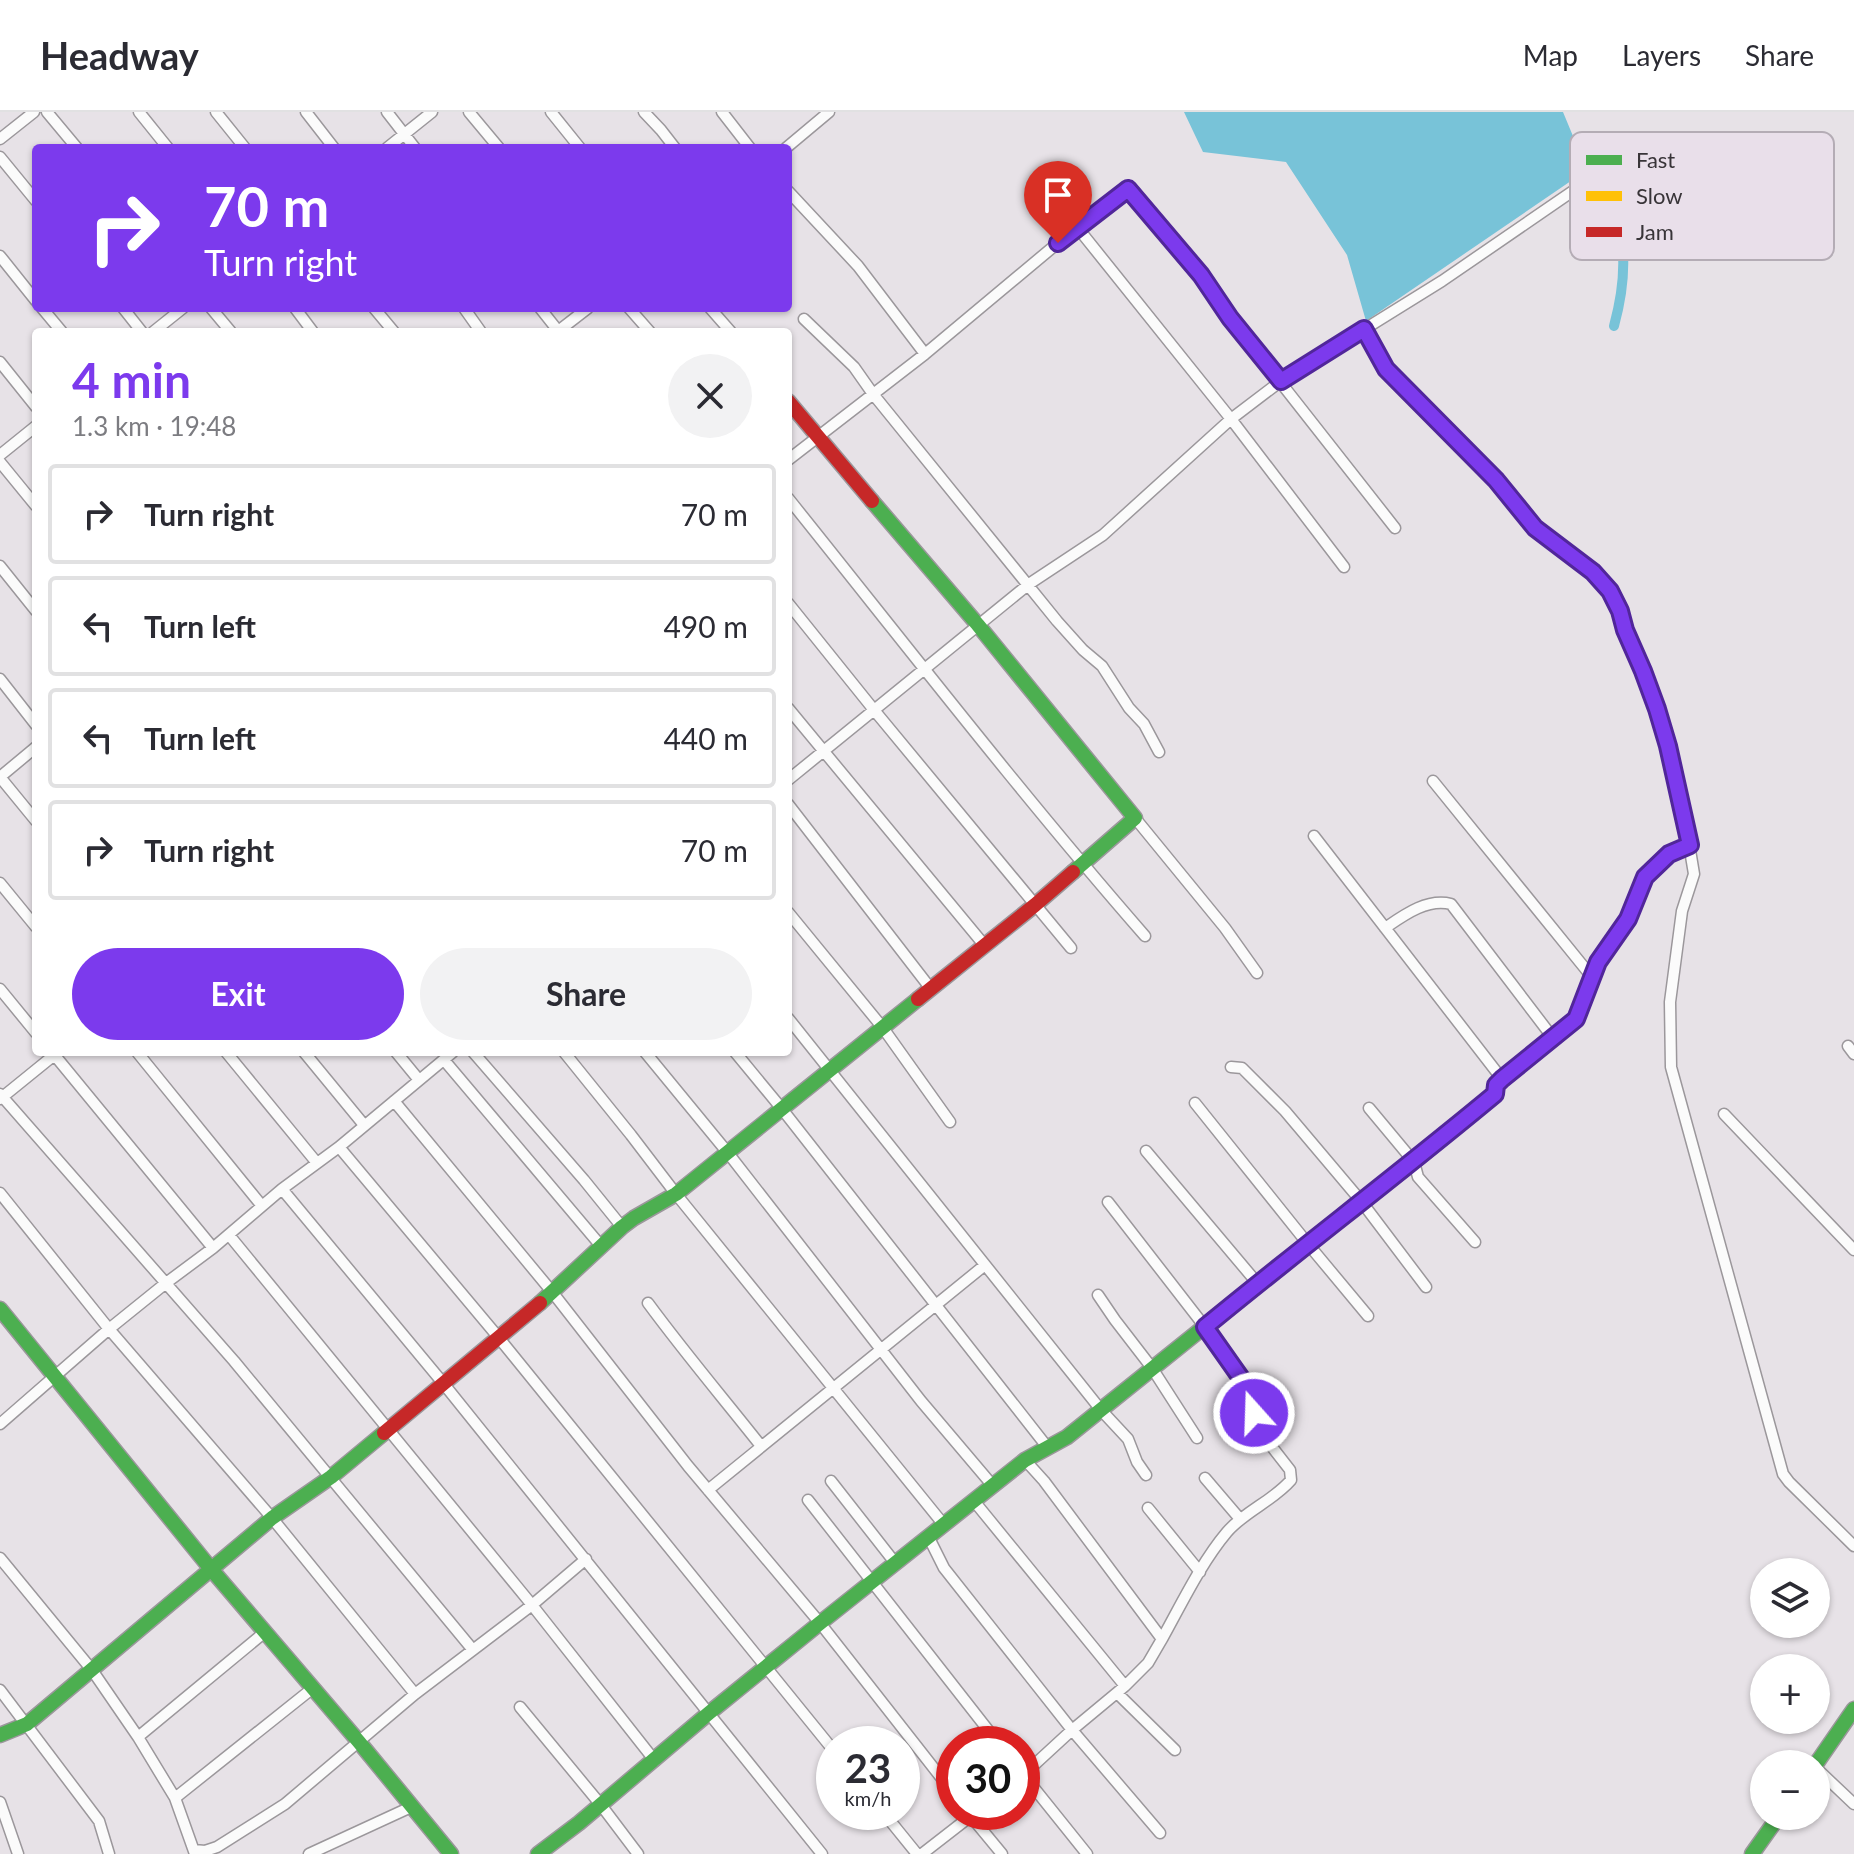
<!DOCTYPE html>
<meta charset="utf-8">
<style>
:root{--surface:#fff;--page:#f2f2f3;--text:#2b2b33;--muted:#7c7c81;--line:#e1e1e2;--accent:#7c3aed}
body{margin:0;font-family:Lato,sans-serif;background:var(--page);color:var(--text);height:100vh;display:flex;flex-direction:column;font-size:30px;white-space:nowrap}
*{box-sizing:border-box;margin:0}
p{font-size:26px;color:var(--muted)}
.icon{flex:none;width:44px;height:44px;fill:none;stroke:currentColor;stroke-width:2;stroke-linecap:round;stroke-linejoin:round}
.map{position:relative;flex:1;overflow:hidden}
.details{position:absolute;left:32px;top:216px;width:760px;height:728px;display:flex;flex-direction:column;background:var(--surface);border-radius:8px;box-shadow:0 2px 6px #0004}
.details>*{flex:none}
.guide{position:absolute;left:32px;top:32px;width:760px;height:168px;border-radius:8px;box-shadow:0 2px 6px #0004;background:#7c3aed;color:#fff;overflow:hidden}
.fabs{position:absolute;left:1750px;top:1446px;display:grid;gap:16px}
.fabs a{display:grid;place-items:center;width:80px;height:80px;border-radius:50%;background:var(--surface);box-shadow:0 2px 6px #0004;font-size:40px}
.speed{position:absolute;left:816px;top:1614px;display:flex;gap:16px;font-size:40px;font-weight:700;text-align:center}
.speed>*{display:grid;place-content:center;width:104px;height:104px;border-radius:50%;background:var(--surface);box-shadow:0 2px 6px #0004;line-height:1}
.speed small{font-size:20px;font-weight:400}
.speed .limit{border:12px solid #d22;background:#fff;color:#111}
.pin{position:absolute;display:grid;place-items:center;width:68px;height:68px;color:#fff;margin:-82px -34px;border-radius:50% 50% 50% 0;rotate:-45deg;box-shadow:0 0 8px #0007}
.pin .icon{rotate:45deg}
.me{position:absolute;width:88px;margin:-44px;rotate:340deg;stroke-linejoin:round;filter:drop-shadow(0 0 6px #0008)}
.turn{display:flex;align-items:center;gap:28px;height:168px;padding:0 40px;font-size:36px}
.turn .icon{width:104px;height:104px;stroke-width:2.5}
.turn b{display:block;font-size:56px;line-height:68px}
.round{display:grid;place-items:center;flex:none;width:84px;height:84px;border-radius:42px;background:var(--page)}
.head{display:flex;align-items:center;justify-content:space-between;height:136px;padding:0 40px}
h1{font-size:48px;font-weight:700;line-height:60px;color:var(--accent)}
.button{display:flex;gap:16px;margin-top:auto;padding:16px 40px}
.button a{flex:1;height:92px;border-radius:48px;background:var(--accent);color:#fff;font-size:32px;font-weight:700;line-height:92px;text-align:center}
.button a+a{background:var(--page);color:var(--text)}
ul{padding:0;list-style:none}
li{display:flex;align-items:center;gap:24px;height:100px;margin:0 16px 12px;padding:0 24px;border:4px solid var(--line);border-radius:8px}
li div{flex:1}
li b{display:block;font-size:30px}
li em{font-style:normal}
header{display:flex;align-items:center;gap:48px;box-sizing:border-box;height:112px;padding:0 40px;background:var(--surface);border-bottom:2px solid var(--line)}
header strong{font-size:38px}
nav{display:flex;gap:44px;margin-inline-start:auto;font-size:28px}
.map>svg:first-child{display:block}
.water{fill:#78c3d8}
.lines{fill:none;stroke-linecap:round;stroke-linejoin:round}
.canal{stroke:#78c3d8;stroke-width:10}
.street-casing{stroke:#9b979b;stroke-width:13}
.fast-casing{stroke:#9b979b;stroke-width:17}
.slow-casing{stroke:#9b979b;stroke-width:17}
.jam-casing{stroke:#9b979b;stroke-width:17}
.street{stroke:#fbfbfb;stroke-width:10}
.fast{stroke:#4caf50;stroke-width:14}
.slow{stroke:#ffc107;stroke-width:14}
.jam{stroke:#c62828;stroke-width:14}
.route-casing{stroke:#51269a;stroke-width:20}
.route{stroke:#7c3aed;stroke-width:14}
.key{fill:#e9dfea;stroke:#b4acb5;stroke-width:2}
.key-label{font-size:22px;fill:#383438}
</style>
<header>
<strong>Headway</strong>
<nav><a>Map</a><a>Layers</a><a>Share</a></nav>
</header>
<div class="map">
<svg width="1854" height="1742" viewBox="0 0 1854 1742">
<rect width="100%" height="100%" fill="#e7e2e7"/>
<path class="water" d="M1184 0H1563L1587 58 1366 209 1347 143 1286 50 1203 40Z"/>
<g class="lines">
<path class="canal" d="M1587 56C1593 64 1600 73 1605 81 1630 122 1626 170 1614 214"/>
<defs>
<path id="street" d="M47 0 77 36
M139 0 168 36
M216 0 245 36
M306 0 334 36
M387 0 415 36
M469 0 499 36
M551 0 580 36
M644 0 661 18 675 36
M722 0 750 36
M0 27 34 0
M387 36 432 0
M786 36 829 0
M0 45 36 89
M788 79 858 154 925 242
M1077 115 1231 307 1344 455
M0 144 36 189
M42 196 62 220
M123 196 142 220
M211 196 231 220
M295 196 313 220
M374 196 394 220
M464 196 481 220
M540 196 559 220
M629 196 650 220
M710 196 731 220
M804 207 854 255 873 282 1057 509 1083 538 1102 554 1129 596 1144 612 1159 640
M1364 217 1378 246 1386 257 1496 368 1535 416 1593 460 1610 479 1620 499 1625 518 1643 559 1668 634 1684 702 1694 762 1682 799 1670 890 1671 955 1783 1362 1789 1370 1854 1434
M153 220 183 196
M557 220 588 196
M0 250 36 295
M0 343 36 314
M788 348 925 242 1077 115 1128 77 1201 163 1230 206 1395 416
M0 350 36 394
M788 386C906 533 1021 682 1145 824
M0 454 36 499
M788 491 874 598 1071 836
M0 567 36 613
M788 596 985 834
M0 665 36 709
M0 665 36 635
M788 668 1029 472 1103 423 1231 307 1281 269 1442 169 1589 68
M1433 669 1592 865
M788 692 931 877
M1135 706 1225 816 1257 861
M1314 724 1502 967
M0 771 36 815
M788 800 883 916 950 1010
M1385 816C1404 803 1427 786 1451 792L1553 926
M0 877 36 921
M788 906 1101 1298 1128 1327 1137 1350 1146 1363
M1848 934 1854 942
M52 940 213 1136
M137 940 262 1094
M226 940 317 1051
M304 940 364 1013
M396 940 419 968
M473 940 584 1068 622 1115
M564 940 631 1023 676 1082 944 1413
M645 940 728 1041 921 1289 993 1374
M735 940 782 997 1048 1336
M444 948 601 1134
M1231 955 1242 956 1285 999 1361 1089 1426 1175
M0 982 234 1249 473 1538
M0 987 58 940
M394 989 553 1181 688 1354 820 1511 954 1682
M1195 991 1308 1132 1368 1204
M1369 996 1414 1050 1418 1065 1475 1130
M1724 1002 1854 1138
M339 1035 499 1226 834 1639
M1146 1039 1258 1172
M282 1077 443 1271 822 1742
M0 1081 109 1217 272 1406 415 1582
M1108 1090 1205 1215 1255 1286 1254 1301 1258 1317 1290 1358 1291 1368C1273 1389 1245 1399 1227 1420 1201 1451 1182 1491 1162 1527
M229 1123 532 1493 655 1649
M1098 1183 1115 1208 1152 1256 1197 1326
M648 1191C684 1240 723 1286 761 1334
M0 1312 109 1217 166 1171 213 1136 282 1077 339 1035 453 940
M1205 1366 1240 1407
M831 1369 896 1452
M708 1378 985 1153
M808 1388 999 1632
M974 1389 1125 1574
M1148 1396 1200 1460
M929 1426 944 1456 1072 1618 1160 1721
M0 1446 92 1558 138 1625 175 1686 195 1742
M0 1578 99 1709 109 1742
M1117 1581 1175 1638
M520 1595 601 1693 638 1742
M138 1625 265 1520
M1816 1656 1854 1692
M1022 1661 1087 1742
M1022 1664 1072 1618 1125 1574 1148 1551 1162 1527 1044 1369 1025 1348
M175 1686 313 1576
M0 1690 18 1742
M883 1700 917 1742
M969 1702 1002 1742
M194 1738 205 1739 217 1735 285 1692 415 1582 532 1493 586 1447
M309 1742 411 1695
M922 1742 976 1700"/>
<path id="fast" d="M872 389 978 513 1135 706 1073 760
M540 1191 622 1115 634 1106 676 1082 918 887
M0 1197 211 1457 359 1630 451 1742
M0 1623 27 1612 272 1406 331 1365 384 1321
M1816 1652 1854 1597
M538 1742 579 1711 709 1601 820 1511 1025 1348 1067 1325 1361 1089 1409 1054
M1752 1742 1779 1704"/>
<path id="slow" d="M1409 1054 1495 982 1496 973 1502 967 1576 907 1598 850 1628 807 1645 765 1669 742 1690 733"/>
<path id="jam" d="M788 289 872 389
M918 887 1035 793 1073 760
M384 1321 540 1191"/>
</defs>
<use href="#street" class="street-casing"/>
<use href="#fast" class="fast-casing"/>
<use href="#slow" class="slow-casing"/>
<use href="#jam" class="jam-casing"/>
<use href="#street" class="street"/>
<use href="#fast" class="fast"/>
<use href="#slow" class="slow"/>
<use href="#jam" class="jam"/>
</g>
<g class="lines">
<defs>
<path id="route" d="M1058 131 1128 77 1201 163 1230 206 1281 269 1364 217 1386 257 1496 368 1535 416 1593 460 1610 479 1620 499 1625 518 1643 559 1657 597 1668 634 1690 733 1669 742 1645 765 1628 807 1598 850 1576 907 1502 967 1496 973 1495 982C1400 1061 1301 1136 1205 1215L1255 1286 1254 1301"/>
</defs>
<use href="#route" class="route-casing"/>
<use href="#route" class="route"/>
</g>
<rect x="1570" y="20" width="264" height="128" rx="12" class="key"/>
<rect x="1586" y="43" width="36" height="10" fill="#4caf50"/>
<rect x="1586" y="79" width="36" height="10" fill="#ffc107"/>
<rect x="1586" y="115" width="36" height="10" fill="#c62828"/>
<g class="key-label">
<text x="1636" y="56">Fast</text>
<text x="1636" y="92">Slow</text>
<text x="1636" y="128">Jam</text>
</g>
</svg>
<div class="fabs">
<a><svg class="icon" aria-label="layers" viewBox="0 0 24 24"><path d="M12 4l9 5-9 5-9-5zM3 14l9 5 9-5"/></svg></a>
<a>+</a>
<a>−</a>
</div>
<div class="speed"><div>23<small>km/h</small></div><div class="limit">30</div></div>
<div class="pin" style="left:1058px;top:131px;background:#d93025"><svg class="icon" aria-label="arrive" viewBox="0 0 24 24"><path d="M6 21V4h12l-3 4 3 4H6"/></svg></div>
<svg class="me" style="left:1254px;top:1301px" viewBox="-20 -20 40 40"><circle r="17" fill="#7c3aed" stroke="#fff" stroke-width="3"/><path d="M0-11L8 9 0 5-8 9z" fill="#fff"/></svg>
<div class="guide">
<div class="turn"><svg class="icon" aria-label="right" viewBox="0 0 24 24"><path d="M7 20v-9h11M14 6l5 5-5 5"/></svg><div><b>70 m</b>Turn right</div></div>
</div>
<section class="details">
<div class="head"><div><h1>4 min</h1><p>1.3 km · 19:48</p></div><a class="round"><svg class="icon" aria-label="close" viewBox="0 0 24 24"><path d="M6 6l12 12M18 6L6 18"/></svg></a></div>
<ul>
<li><svg class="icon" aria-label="right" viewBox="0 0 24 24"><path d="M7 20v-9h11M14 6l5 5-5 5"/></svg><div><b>Turn right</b></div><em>70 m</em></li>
<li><svg class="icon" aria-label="left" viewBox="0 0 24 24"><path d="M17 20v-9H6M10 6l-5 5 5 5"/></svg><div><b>Turn left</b></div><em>490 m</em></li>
<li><svg class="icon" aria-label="left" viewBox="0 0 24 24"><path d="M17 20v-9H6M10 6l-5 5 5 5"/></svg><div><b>Turn left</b></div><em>440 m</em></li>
<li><svg class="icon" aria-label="right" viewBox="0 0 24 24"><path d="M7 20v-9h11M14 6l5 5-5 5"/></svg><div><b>Turn right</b></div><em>70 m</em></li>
</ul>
<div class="button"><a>Exit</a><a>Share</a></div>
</section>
</div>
